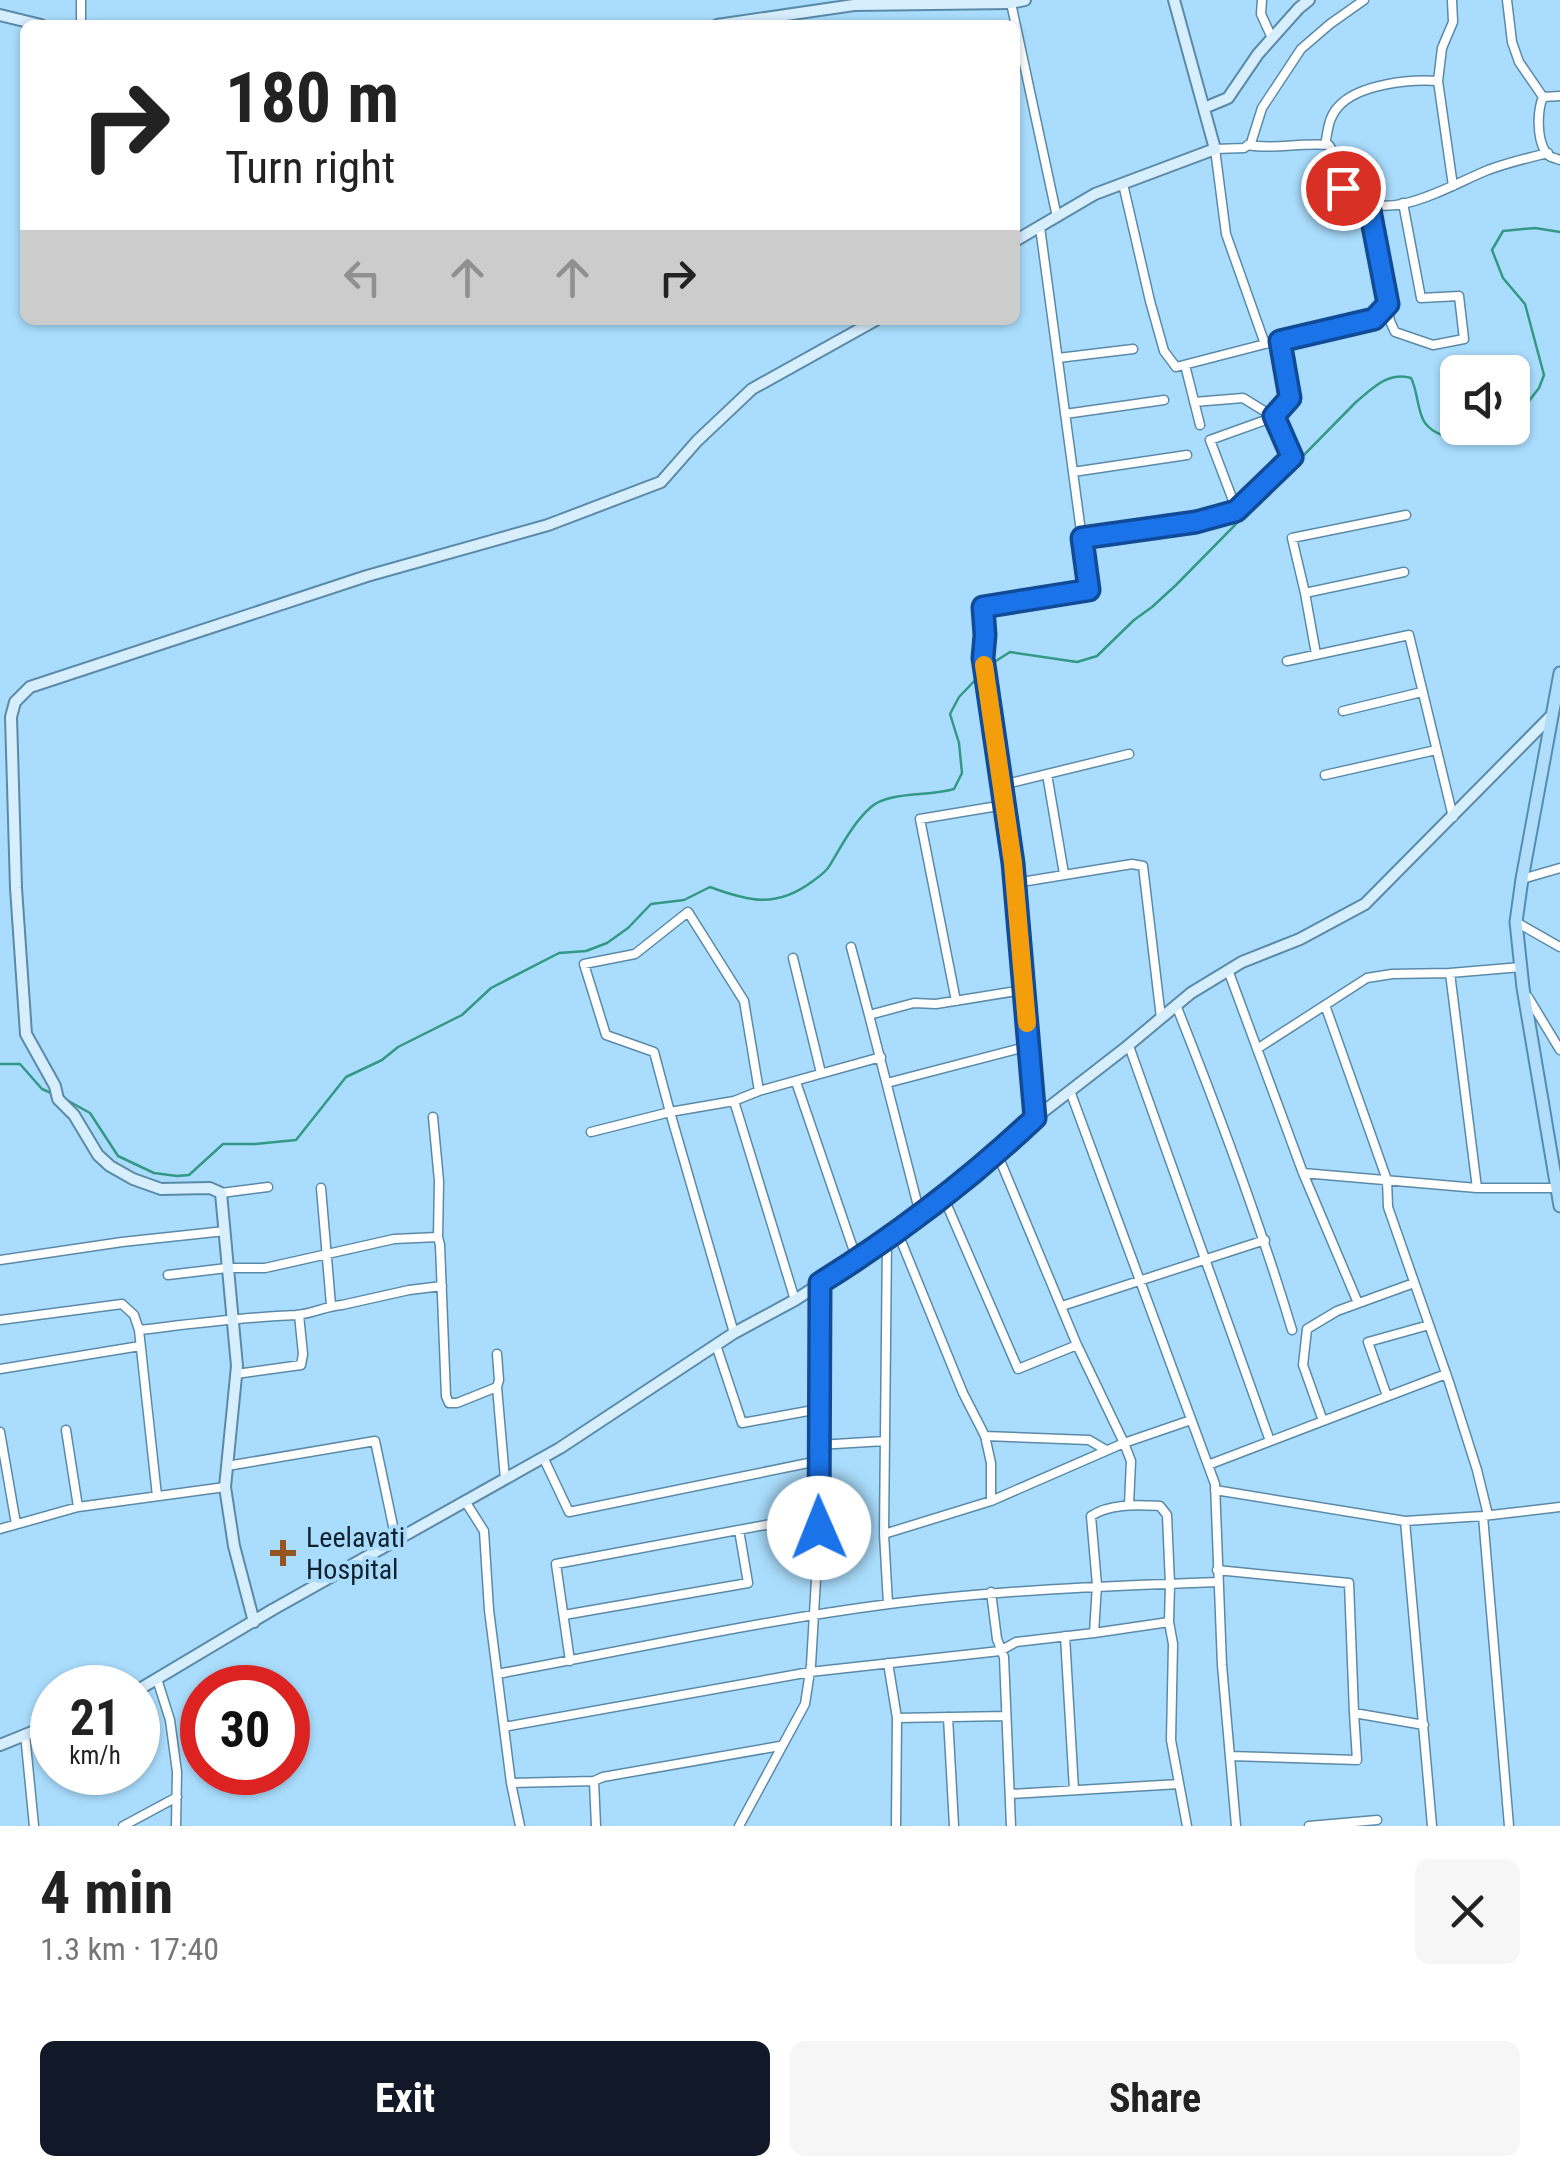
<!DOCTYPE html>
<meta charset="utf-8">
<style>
:root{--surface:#fff;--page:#f6f6f6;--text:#222;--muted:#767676;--accent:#111827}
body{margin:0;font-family:"Roboto Condensed",sans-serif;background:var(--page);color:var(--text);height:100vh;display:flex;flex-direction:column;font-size:38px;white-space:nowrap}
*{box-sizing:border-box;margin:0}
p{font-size:32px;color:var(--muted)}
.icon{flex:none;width:55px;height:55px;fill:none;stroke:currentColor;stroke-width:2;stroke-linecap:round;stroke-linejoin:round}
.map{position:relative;height:1826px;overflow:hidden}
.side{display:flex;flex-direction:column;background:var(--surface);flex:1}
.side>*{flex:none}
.banner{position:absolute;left:20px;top:20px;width:1000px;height:305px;border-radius:15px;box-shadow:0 2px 8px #0004;background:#fff;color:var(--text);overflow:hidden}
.controls{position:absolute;left:1440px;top:355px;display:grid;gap:20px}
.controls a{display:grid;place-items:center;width:90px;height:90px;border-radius:15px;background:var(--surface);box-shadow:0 2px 8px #0004;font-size:50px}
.speed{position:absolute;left:30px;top:1665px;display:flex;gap:20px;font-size:50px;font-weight:700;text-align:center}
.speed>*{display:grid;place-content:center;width:130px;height:130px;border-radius:50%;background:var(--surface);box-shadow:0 2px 8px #0004;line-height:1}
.speed small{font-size:25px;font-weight:400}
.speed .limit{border:15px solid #d22;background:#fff;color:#111}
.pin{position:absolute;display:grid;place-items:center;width:85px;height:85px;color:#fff;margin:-42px;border:5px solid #fff;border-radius:50%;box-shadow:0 2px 10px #0007}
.me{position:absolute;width:110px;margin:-55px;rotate:359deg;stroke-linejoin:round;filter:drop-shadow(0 0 8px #0008)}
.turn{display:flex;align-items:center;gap:35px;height:210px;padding:0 40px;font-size:45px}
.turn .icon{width:130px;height:130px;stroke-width:2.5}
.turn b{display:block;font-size:70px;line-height:85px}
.lanes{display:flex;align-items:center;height:95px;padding:0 40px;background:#0003;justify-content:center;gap:50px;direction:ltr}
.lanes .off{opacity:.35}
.round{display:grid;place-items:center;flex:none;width:105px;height:105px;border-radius:15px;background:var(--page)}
.head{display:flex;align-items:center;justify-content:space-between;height:170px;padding:0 40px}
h1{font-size:60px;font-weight:700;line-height:75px}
.primary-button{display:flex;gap:20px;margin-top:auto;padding:20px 40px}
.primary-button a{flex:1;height:115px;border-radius:15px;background:var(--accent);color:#fff;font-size:40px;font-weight:700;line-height:115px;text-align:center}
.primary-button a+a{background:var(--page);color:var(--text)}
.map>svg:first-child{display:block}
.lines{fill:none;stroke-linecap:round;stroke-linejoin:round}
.stream{stroke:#339985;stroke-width:2.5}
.street-casing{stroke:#5a8aa8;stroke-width:11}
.secondary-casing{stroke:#5a8aa8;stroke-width:14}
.primary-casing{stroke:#548db1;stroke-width:15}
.street{stroke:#fff;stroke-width:8}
.secondary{stroke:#d7eefd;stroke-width:10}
.primary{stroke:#afddfa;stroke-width:11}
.route-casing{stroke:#114b97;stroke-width:25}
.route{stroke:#1a73e8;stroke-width:18}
.slow{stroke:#f59e0b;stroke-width:18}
.poi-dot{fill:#94551e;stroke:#aaddfd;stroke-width:4}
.labels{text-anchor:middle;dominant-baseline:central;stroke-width:8;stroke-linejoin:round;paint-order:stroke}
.poi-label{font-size:28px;fill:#0f222e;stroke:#aaddfd;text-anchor:start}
</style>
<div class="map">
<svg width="1560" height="1826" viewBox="0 0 1560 1826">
<rect width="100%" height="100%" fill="#aaddfd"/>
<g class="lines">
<path class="stream" d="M1512 423 1539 388 1544 375 1525 304 1503 278 1492 250 1503 231 1535 228 1560 232
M988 666 1010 652 1077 662 1097 656 1134 620 1152 607 1176 585 1356 402C1372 389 1388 371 1411 378 1418 391 1417 412 1425 423 1442 445 1488 441 1508 428
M0 1064H20L42 1089 51 1093
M63 1098 90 1113 118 1156 154 1173 177 1176 189 1175 223 1144H255L296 1140 346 1077 382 1060 398 1047 462 1015 491 988 559 953 586 951 607 943 628 928 651 904 684 900 710 887C750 902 777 908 813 881 820 876 826 872 830 865 842 845 853 823 871 807 889 791 928 797 954 789L962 773 959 743 950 714 959 697 983 672"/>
<defs>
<path id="street" d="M1262 0 1261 14 1272 38
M1364 0 1330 24 1301 49 1262 108 1251 143 1244 148 1215 149 1226 234 1265 344 1374 319 1387 304
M1507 0 1512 42 1519 62 1543 97 1560 96
M1011 3 1057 217
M81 25V0
M1438 81 1442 48 1453 22 1452 0
M1543 97C1537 111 1537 138 1545 151 1549 158 1553 157 1560 160
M1248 145C1274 150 1302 142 1329 145 1340 160 1335 182 1349 194 1387 226 1450 185 1488 170 1507 163 1527 158 1548 153
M1325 145C1328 131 1328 118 1338 107 1358 84 1410 79 1438 81L1453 186
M1123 184 1150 301 1164 351 1176 367 1265 344
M1369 205 1390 321 1395 332 1433 345 1464 339 1459 296 1421 298 1403 203
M1058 358 1133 349
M1185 365 1200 425
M1065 414 1164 400
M1073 472 1187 455
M1237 511 1210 440 1274 417 1290 398 1280 341
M1082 537 1196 523 1237 511 1292 457 1274 417 1243 398 1194 402
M1305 593 1292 538 1406 515
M1316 654 1305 593 1404 572
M1287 661 1409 635 1453 817
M1343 711 1422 692
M1047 774 1064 874
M1325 775 1436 750
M1002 785 1129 754
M1522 879 1560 868
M1015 883 1132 864 1143 866 1161 1018
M1516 922 1560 947
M851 947 869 1015
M793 958 821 1073
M1228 970 1303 1173 1477 1188H1556
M1450 973 1477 1188
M1528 997 1560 1050
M956 1001 920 819 1004 805
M1176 1005C1219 1113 1259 1220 1292 1330
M1325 1005 1387 1180 1388 1207 1449 1382 1477 1470 1488 1515
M1129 1046 1270 1441
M1257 1049 1367 978 1392 974 1450 973 1521 967
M796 1082 857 1260
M887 1083 1029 1046
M1070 1091 1215 1484 1222 1665 1236 1826
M734 1101 670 1112 734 1333
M433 1117 439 1181 438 1237 440 1245 446 1396 449 1403H457L497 1387
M1035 1118 1013 863 983 658 985 635 983 607 1089 591 1040 227
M591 1132 670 1112 654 1052 606 1035 584 964 635 954 688 912 744 1001 759 1091
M1303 1173 1358 1303
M321 1188 331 1305
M221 1193 268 1187
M943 1196 1018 1369 1077 1345
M920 1214 869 1015 914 1003 936 1004 1023 990
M897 1231 963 1393 985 1436 991 1463V1501
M887 1239 884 1534 888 1604
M0 1260 122 1242 225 1231
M168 1275 227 1268H265L394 1239 438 1237
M795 1300 734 1101 759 1091 881 1057
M1062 1306 1265 1240
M0 1320 122 1304 134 1315 139 1330 157 1496
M139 1330C191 1324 244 1317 296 1315 312 1314 326 1306 342 1305L409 1290 442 1286
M716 1345 742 1423 819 1409
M497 1354 499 1380 497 1387 505 1479
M0 1369 140 1346
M236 1374 301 1365 303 1354 299 1315
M1387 1396 1368 1342 1429 1325
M1323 1421 1303 1365 1307 1329 1337 1311 1414 1283
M66 1430 78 1507
M0 1432 16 1524
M985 1436 1089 1440 1106 1450
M818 1445 885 1441
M543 1457 569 1512 818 1461
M1208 1465 1446 1374
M227 1466 375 1441 396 1540
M1215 1490 1405 1521 1483 1516 1560 1507
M465 1501 484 1531 489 1610 511 1783 520 1826
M1129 1505 1131 1461 1124 1443 1191 1420
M1483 1516 1509 1826
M1405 1521 1432 1826
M0 1529 78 1507 225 1487
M884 1534 991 1501 1124 1443 1077 1345 997 1153
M1217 1570 1349 1583 1354 1713 1424 1725
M991 1592 997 1639 1004 1657 1011 1826
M564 1615 748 1583 739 1530
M1169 1622 1173 1644 1171 1740 1187 1826
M1065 1636 1074 1790
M570 1661 556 1564 819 1515
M888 1663 897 1718 896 1826
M497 1674C628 1650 758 1621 889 1604 999 1590 1107 1586 1218 1582
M157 1679 170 1720 177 1772 176 1826
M948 1717 954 1826
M897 1718 1006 1716
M504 1727 810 1672 1000 1651 1016 1642 1094 1633 1097 1585 1091 1516C1110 1503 1138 1505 1160 1506L1167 1515 1170 1584 1169 1622 1094 1633
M25 1734 34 1826
M1230 1756 1357 1760 1354 1713
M594 1781 596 1826
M511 1783 594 1781 603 1777 780 1746
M1010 1794 1179 1784
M123 1826 177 1797
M739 1826 805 1704 811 1665 819 1528 821 1283
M1309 1826 1377 1820"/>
<path id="secondary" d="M0 15 41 25
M717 25 854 5 1011 3 1025 0
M1204 108 1228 98 1258 54 1299 8 1309 0
M1015 241 1095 194 1215 149 1174 0
M254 1622 234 1546 225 1487 237 1366 221 1193 210 1188 161 1189 133 1179 110 1166 98 1155 74 1115 58 1099 55 1086 26 1034 16 888 11 717 15 702 30 687 367 576 548 525 661 482 697 441 752 389 876 320
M138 1690 272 1610 560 1448 734 1333 795 1300 857 1260 943 1196 997 1153 1035 1118 1124 1049 1191 993 1242 962 1300 939 1365 904 1551 716
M0 1745 52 1724"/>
<path id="primary" d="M1560 673 1522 879 1516 922 1523 988 1560 1206"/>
</defs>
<use href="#street" class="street-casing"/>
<use href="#secondary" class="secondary-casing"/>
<use href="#primary" class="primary-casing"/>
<use href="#street" class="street"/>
<use href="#secondary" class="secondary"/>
<use href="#primary" class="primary"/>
</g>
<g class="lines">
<defs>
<path id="route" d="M819 1528 820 1283C897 1235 969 1180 1035 1118L1013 863 983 658 985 635 983 607 1089 590 1082 538 1196 522 1236 511 1292 457 1274 416 1290 398 1280 341 1374 319 1388 304 1369 205 1360 202 1343 188"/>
</defs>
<use href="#route" class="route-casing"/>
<use href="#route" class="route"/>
<path class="slow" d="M984 665 1013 863 1027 1023"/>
</g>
<path class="poi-dot" d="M278 1538h10v10h10v10h-10v10h-10v-10h-10v-10h10z"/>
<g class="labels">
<g class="poi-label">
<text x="306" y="1537">Leelavati<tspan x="306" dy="32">Hospital</tspan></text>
</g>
</g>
</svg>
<div class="controls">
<a><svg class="icon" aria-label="sound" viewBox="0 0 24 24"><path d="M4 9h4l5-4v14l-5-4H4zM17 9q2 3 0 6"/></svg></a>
</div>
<div class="speed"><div>21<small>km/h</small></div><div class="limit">30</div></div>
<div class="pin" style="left:1343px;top:188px;background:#d93025"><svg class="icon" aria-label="arrive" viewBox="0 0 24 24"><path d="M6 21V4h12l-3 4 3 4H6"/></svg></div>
<svg class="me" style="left:819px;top:1528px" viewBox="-20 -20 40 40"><circle r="19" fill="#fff"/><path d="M0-13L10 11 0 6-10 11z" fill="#1a73e8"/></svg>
<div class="banner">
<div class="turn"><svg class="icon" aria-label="right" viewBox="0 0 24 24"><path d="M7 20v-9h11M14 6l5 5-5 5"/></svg><div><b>180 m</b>Turn right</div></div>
<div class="lanes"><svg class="icon off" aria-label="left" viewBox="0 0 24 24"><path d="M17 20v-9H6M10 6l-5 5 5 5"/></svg><svg class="icon off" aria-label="ahead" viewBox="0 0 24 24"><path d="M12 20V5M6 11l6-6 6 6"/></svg><svg class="icon off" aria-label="ahead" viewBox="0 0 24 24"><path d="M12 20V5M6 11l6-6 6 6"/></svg><svg class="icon" aria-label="right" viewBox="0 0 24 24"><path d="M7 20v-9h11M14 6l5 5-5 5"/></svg></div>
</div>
</div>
<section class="side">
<div class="head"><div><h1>4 min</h1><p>1.3 km · 17:40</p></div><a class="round"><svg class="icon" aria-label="close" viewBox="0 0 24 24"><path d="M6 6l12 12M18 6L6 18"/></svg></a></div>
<div class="primary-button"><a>Exit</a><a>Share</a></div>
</section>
